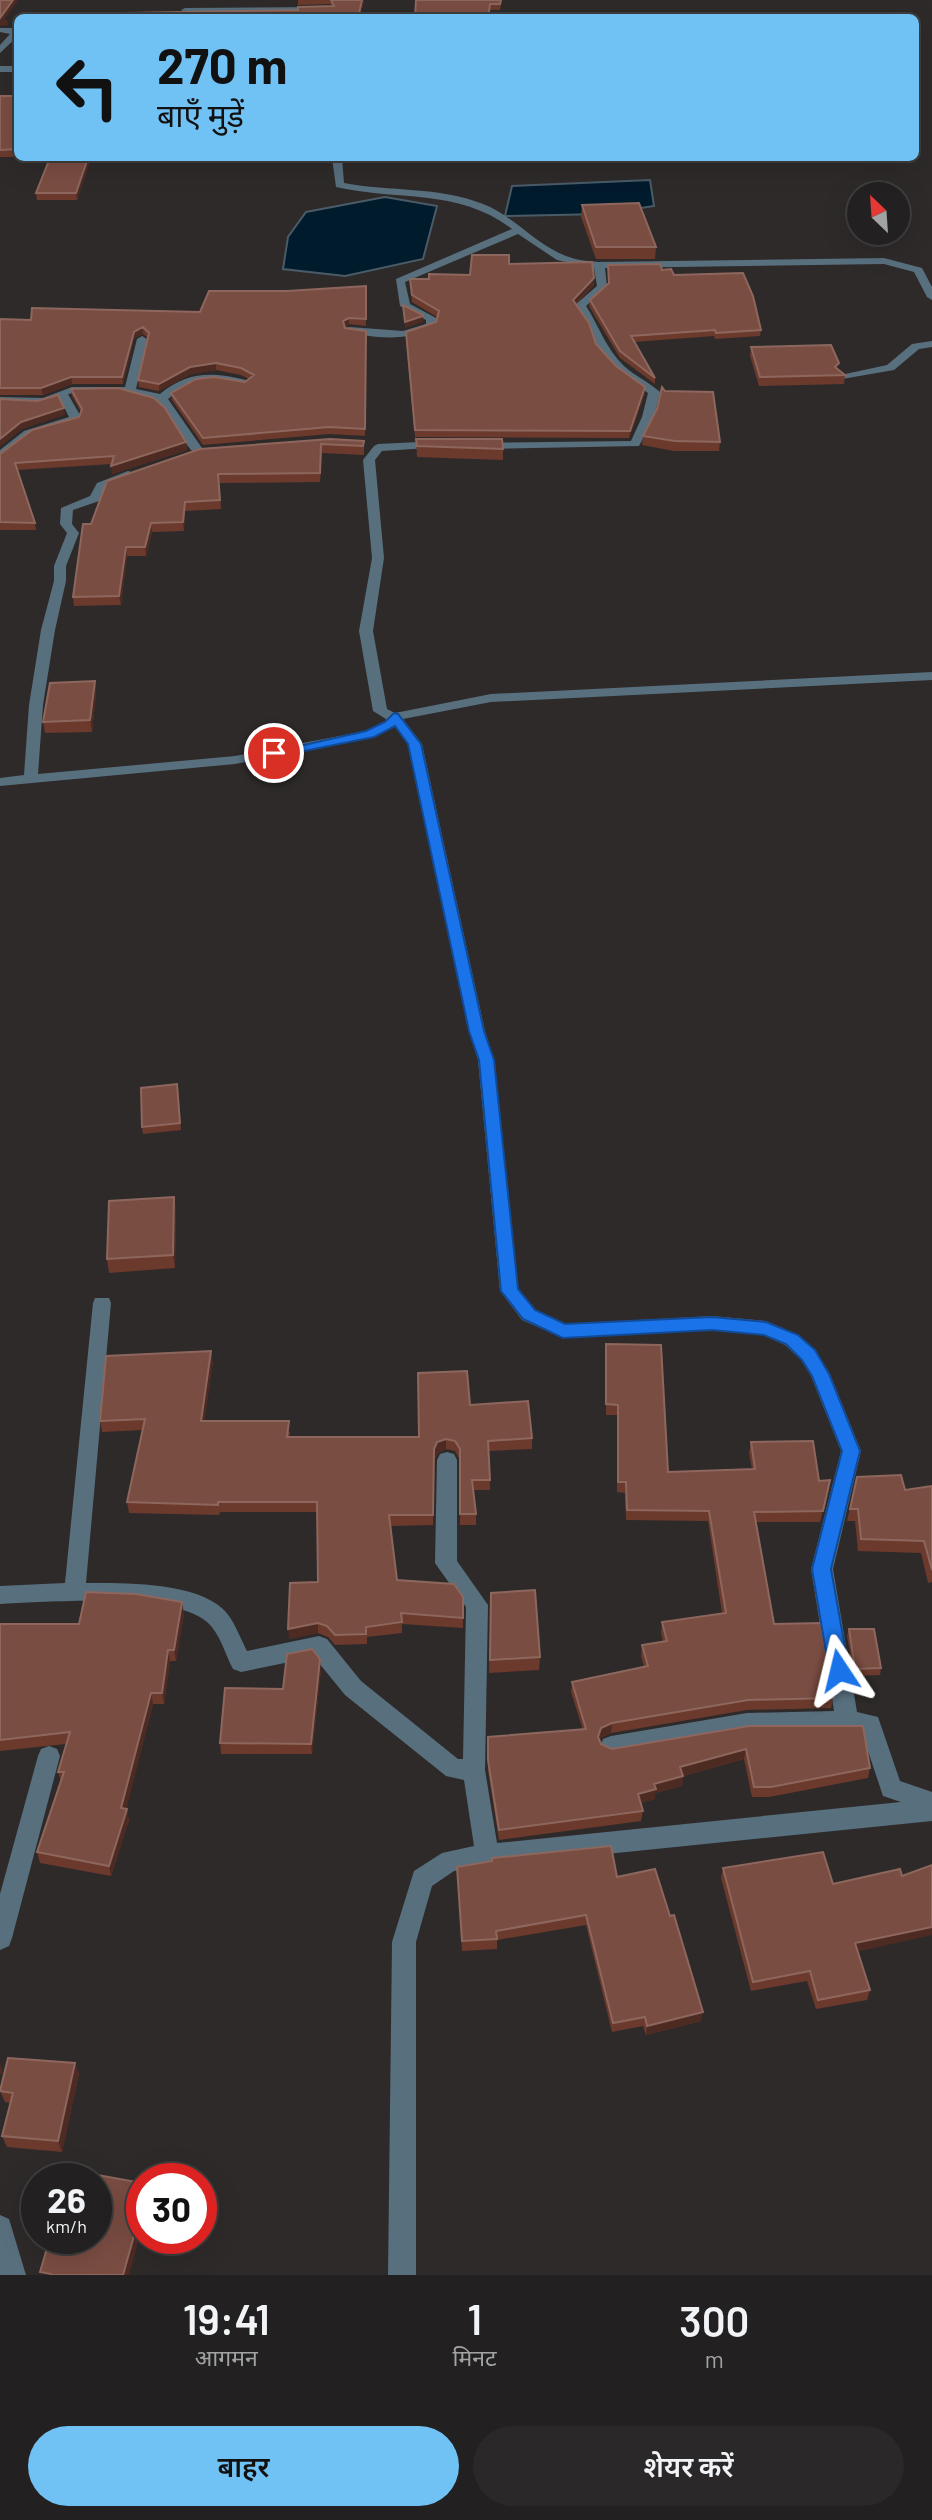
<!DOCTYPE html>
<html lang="hi">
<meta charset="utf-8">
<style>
:root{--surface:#222020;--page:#2a2829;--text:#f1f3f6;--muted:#a2a3a5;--line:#3f3e3e;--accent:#70c2f4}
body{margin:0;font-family:Barlow,"Noto Sans Devanagari",sans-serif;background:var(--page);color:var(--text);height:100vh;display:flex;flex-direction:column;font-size:26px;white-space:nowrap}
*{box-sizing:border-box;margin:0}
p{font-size:23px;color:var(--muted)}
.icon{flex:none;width:38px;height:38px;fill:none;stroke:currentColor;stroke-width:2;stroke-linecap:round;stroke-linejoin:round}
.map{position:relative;height:2275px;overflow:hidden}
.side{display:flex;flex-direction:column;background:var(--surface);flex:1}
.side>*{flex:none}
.guide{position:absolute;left:14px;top:14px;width:905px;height:147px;border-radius:10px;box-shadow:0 7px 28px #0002,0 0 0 2px var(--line);background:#70c2f4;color:#111;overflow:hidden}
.needle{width:46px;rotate:335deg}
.buttons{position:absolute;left:847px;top:182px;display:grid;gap:14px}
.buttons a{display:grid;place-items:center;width:63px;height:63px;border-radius:50%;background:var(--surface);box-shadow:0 7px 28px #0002,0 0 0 2px var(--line);font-size:35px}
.speed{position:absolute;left:21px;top:2163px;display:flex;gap:14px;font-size:35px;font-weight:700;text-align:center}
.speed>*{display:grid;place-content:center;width:91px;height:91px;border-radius:50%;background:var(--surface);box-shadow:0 7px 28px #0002,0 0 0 2px var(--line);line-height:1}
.speed small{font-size:18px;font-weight:400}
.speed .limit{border:10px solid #d22;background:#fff;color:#111}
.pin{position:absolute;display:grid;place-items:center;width:60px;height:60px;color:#fff;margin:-30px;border:4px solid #fff;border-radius:50%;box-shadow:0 2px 7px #0007}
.me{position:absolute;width:77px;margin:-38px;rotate:350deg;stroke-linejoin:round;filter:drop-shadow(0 0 5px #0008)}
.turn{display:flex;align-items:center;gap:24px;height:147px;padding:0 28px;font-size:32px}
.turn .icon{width:91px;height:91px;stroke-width:2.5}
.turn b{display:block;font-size:49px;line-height:60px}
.eta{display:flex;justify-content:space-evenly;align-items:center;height:119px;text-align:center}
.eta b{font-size:42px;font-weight:600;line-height:49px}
.action{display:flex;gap:14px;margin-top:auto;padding:14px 28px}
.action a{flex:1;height:80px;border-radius:42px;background:var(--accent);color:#111;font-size:28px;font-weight:600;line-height:80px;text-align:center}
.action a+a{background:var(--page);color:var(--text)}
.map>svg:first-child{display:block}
.water{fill:#001b2c;stroke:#495b67;stroke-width:2}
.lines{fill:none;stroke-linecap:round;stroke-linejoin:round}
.minor{fill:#586f7e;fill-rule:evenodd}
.wall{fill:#6b3a2d}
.shaded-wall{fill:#4d2b23}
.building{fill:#7a4d42;stroke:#8d675d;stroke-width:2}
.route{fill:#1a73e8;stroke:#114b97;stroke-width:2}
</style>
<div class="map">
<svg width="932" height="2275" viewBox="0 0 932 2275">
<rect width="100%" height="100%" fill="#2e2a2a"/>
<path class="water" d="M650 180 654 206 602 214 505 216 512 186Z
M385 197 437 206 423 259 345 276 283 269 288 237 306 212Z"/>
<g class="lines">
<path class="minor" d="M322 7 325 11 185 12 181 10 185 8Z
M0 28H11L18 32V36L0 53V45L10 34 0 32Z
M0 66H18V72H0Z
M332 158H342L344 183C390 192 438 186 483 204 514 216 535 244 566 256 576 260 587 261 598 262L884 258 922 268 932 287V300L927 297 914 272 884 264 605 268 607 287 586 306C599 326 606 349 624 366 635 376 649 382 660 392L654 417 639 446 478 449 474 447V443L631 441 642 417 648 393 617 371 598 349 591 329 575 305 597 286 594 268 557 260 518 234 405 282 410 304 436 318 435 327C409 342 374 338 346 332V328L350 327 403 331 426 324V320L400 306 396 279 512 229C459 188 397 201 336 187Z
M142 336 147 339 136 389 160 394C189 370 215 372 250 381V385L246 386C215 379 193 377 168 399L202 448 224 449V453L195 454C181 441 176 423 164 408 148 389 93 391 68 394L81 417 78 423 32 435 0 460V450L24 431 69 417 60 399C42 409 19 405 0 403V397L43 398 72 387H125L137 339Z
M932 341V347L919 349 894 370 842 379 836 376 887 365 912 344Z
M440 441 446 445 444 447 382 451 375 460 384 558 373 631 387 709 395 713 491 694 932 672V680L491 702 403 719 422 744 485 1031 494 1060 518 1289 536 1310 565 1324 712 1316 766 1321 799 1335 815 1350 830 1374 861 1451 833 1569 857 1712 878 1717 900 1781 932 1792V1821L487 1866 454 1871 432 1886 416 1942V2275H388L392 1942 414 1871 442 1853 474 1846 464 1780 446 1776 345 1695 314 1657 241 1672 233 1669C225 1654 220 1633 207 1622 174 1592 45 1602 0 1604V1586L65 1583 93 1303 95 1298H109L111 1303 86 1583C124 1583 194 1582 223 1609 234 1619 240 1638 247 1651L319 1636 327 1639 361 1681 458 1759H463L466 1607 435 1563 437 1460 440 1454 447 1452 454 1454 457 1460V1561L488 1605 485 1770 497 1843 901 1802 883 1796 862 1733H747L611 1756 603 1753 600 1746 603 1739 611 1736 747 1713 834 1711 811 1569 841 1451 811 1376 801 1360 785 1345 763 1335 712 1330 563 1338 522 1320 500 1291 478 1060 469 1031 408 744 395 727 370 738 235 764 0 786V778L24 775 29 705 41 630 54 581V566L67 533 60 524 61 508 90 496 97 483 128 471 132 472V478L106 488 99 501 73 510 72 524 79 533 66 566V581L55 630 43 705 38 774 235 756 366 731 385 721 386 719 373 711 359 631 372 558 363 460 374 446 378 444Z
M49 1746 57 1749 60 1756 12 1938 9 1946 0 1950V1894L38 1756 41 1749Z
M0 2215 9 2219 26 2275H0Z"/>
</g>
<path class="wall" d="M298 0H364L360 18 298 10 331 6 330 4 298 5Z
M416 0H502L500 10H490L489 18H415Z
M0 96H18V157H0Z
M50 158H91L77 200H37L36 193Z
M381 158H436L382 161Z
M582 205 656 247 655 259H596L581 217Z
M509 264 594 278V285L576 304 596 344 616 366 645 387V394L629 438 415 437 406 339 436 322 437 317 412 302 410 279H429L470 275Z
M608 265 662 270 674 275 761 330 760 336 715 339 714 336 634 342 655 378V384L620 358 589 306 590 300 609 283Z
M366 286V326L349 324 345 327 366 331 365 436 330 434 203 445 172 400 171 393 245 382 249 379 241 375 216 370 191 374 159 391 139 387 138 380 148 338 143 334 134 338 123 384H72L43 395H0V319L31 320 200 312 287 291Z
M751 347 839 370 845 375 844 384 759 386 750 356Z
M71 389 186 442 187 450 112 474V464L17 470 35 523 36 530H0V454L79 417 81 412 72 396Z
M665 391 720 442 719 451H674L642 445 643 436 657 409Z
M416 439 503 449V460L417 457Z
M364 441V455L322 453 320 482 219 483 221 509 185 511 184 531 152 532 146 556H127L121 605 74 606 73 597 91 524 200 449Z
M95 681 96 693 92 732 45 733 43 722Z
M178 1091 181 1130 143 1134 142 1127Z
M174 1197 176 1211 175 1268 109 1273 107 1259Z
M606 1344 668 1472 752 1469 749 1453 751 1442 819 1481 830 1480 820 1522H756L774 1624 833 1698 831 1708 747 1710 611 1733 601 1738 600 1740 601 1744 612 1749 749 1726 870 1768 868 1778 769 1797H752L744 1759 683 1776 682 1786 655 1793V1799L640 1803 643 1811 641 1821 499 1840 488 1770V1737L583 1730 571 1692 572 1682 644 1667 641 1656 642 1645 663 1642 661 1633 662 1622 722 1613 708 1521 626 1520 625 1493 617 1492V1415H606Z
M213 1361 204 1421 290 1432 289 1437H419L470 1405 532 1438V1449L489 1451 490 1490H473L476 1514V1525H460V1460L455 1451 446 1449 438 1453 434 1460 433 1525 390 1526 397 1580 463 1597V1628L402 1624V1633L367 1637V1644L335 1645 328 1637 318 1633 289 1639 318 1582 317 1512H220L219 1515 129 1513 127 1502 143 1430 102 1432 100 1421Z
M857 1477 905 1490 932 1486V1582L928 1583 921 1553 858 1551 855 1521H847Z
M491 1593 540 1657 539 1670 489 1673Z
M184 1614 176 1661H170L164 1704H153L126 1809 129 1820 111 1876 40 1863 37 1852 61 1781 58 1772 66 1744 0 1751V1624H79Z
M849 1629 881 1668 880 1675 854 1676 847 1636Z
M321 1670 312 1754H221L220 1743 283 1689Z
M457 1867 617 1877 701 2021 646 2035 643 2026 612 2032 586 1925 497 1940V1949L462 1951Z
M723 1868 833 1884 870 1990 867 2000 816 2009 807 1981 751 1991 721 1878Z
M75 2063 79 2074 62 2152 7 2147 2 2136 10 2103 5 2102 0 2091Z"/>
<path class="shaded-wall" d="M13 0H17V2L4 20H7L8 25 0 26V18Z
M362 0H364L360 18H358Z
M88 158H91L77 200 76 193Z
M594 278V285L573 306V300Z
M423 316V322L405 328V322Z
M349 318V324L343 328V321Z
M143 327V334L134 338 123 384 122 377 134 332Z
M216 363V370L191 374 159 391V384L190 367Z
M71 377 72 384 43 395 41 388Z
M645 387V394L629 438 630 431Z
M64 408 65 415 22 429 0 447V439L21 422Z
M186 442 187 450 112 474 111 466Z
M185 502V511L184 531 183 522Z
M151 523 152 532 146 556 145 547Z
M126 547 127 556 121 605 119 596Z
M95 681 96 693 92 732 90 720Z
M174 1197 176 1211 175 1268 173 1255Z
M211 1351 213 1361 203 1432 201 1421Z
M446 1439V1449L438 1453 434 1460 433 1525 434 1449 437 1442Z
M182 1602 184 1614 176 1661 174 1650Z
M318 1623V1633L289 1639 288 1629Z
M168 1650 170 1661 164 1704 162 1693Z
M320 1659 321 1670 312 1754 311 1744Z
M151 1693 153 1704 124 1819 121 1808Z
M612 1723 611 1733 601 1738 598 1747V1737L601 1728Z
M746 1749 744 1759 678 1777 680 1767Z
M683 1776 682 1786 655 1793V1799L637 1804 638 1794 654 1784Z
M127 1809 129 1820 111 1876 109 1866Z
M932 1927V1935L852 1953 855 1943Z
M703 2012 701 2021 646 2035 647 2026Z
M0 2061 3 2074 0 2075Z
M75 2063 79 2074 62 2152 58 2141Z
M142 2207V2229L129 2275H123Z"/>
<path class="building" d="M0 0H13L0 18Z
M331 0H362L358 18H125L126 13 298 10V7L334 6Z
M416 0H501L500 4H490L488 18H415Z
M0 96H18V149L0 150Z
M50 158H88L76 193H36Z
M639 203 656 247H596L582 205Z
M472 255H509V264L592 262 594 278 573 300 589 323 596 344 616 366 645 387 630 431 415 430 406 332 436 322 439 311 412 295 410 279H429V274L470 275Z
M660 264 662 270 671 269 674 275 743 273 753 296 761 330 716 333 715 330 631 336 655 378 620 351 590 300 609 283 608 265Z
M366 286V319L349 318 343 321 345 328 366 331 365 429 329 427 203 438 171 393 196 379 214 377 245 382 254 375 241 368 216 363 190 367 159 384 138 380 149 333 143 327 134 332 122 377H71L41 388H0V319L31 320 32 308 200 312 209 291H287Z
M403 305 423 315V316L405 322Z
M831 345 839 363 835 367 845 375 760 377 751 347Z
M662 387 665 391 713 392 720 442 675 441 643 436 657 409Z
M118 388 154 398 165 408 186 442 111 466 114 456 15 463 35 523 0 522V454L32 430 79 417 82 409 71 389Z
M58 395 64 408 21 422 0 439V399L37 401Z
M330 439 364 441 363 446 321 444 320 473 218 474 220 500 185 502 183 522 151 523 145 547H126L119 596 73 597 83 524H91L107 481 200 449Z
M416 439H502L503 449 417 446Z
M95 681 90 720 43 722 50 683Z
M177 1084 180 1123 142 1127 141 1088Z
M174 1197 173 1255 107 1259 109 1201Z
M606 1344 661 1345 668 1472 755 1469 751 1442 813 1441 819 1481 830 1480 823 1511 754 1512 774 1624 821 1623 833 1698 748 1700 612 1723 601 1728 598 1737 601 1744 612 1749 749 1726H863L870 1768 771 1787H754L746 1749 680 1767 683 1776 654 1784 656 1789 638 1794 643 1811 499 1830 488 1760V1737L586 1729 572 1682 648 1666 642 1645 667 1641 662 1622 726 1613 709 1511 627 1510 626 1482H618V1405L606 1404Z
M211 1351 201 1421H289L287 1437H419L418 1373 467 1371 470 1405 528 1401 532 1438 488 1441 490 1480H472L476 1514H460V1449L455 1441 446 1439 437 1442 434 1449 433 1515H389L397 1580 454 1584 463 1597V1618L401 1613 402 1622 366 1627V1634L335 1635 327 1626 318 1623 288 1629 290 1583 318 1582 317 1502H218V1505L127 1502 145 1419 100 1421 106 1356Z
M901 1475 905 1490 932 1486V1570L924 1541 861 1539 858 1509H850L857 1477Z
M535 1590 540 1657 490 1660 491 1593Z
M86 1592 136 1594 182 1602 174 1650H168L162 1693H151L121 1808 127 1809 109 1866 37 1852 64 1772H58L70 1732 0 1740V1624H79Z
M849 1629H874L881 1668 855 1669Z
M312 1649 320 1659 311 1744 220 1743 225 1688 283 1689 287 1654Z
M611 1846 617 1877 655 1869 670 1916 674 1915 703 2012 647 2026 645 2017 613 2023 586 1915 496 1931 497 1939 462 1941 457 1867 492 1861V1858Z
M823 1852 833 1884 900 1869 902 1876 932 1865V1927L855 1943 870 1990 818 2000 810 1971 753 1982 723 1868Z
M8 2058 75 2063 58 2141 2 2136 13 2093 0 2091Z
M70 2170 142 2183V2207L123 2275H51V2274L40 2272 50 2238H96V2179H67Z"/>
<path class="route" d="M394 713 398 714 421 744 484 1031 494 1060 518 1289 535 1310 565 1324 712 1317 766 1322 798 1335 815 1350 829 1374 860 1451 831 1569 849 1670 846 1677 839 1679 832 1677 829 1670 812 1569 842 1451 812 1376 802 1360 786 1344 764 1335 712 1330 563 1338 523 1319 501 1291 479 1060 469 1031 408 744 395 726 374 737 274 757 268 753 366 731 385 722Z"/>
</svg>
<div class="buttons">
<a><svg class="needle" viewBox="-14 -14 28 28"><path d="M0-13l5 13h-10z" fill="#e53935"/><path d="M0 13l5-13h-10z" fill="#a2a3a5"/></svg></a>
</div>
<div class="speed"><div>26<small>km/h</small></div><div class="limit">30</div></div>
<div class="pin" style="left:274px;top:753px;background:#d93025"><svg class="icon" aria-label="arrive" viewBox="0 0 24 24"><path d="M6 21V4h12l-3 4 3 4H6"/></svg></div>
<svg class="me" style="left:839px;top:1670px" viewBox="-20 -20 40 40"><path d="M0-17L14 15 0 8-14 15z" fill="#1a73e8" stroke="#fff" stroke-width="4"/></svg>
<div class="guide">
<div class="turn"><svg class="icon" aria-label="left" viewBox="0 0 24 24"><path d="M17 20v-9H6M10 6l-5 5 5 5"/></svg><div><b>270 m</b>बाएँ मुड़ें</div></div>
</div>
</div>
<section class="side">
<div class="eta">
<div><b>19:41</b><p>आगमन</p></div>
<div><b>1</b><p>मिनट</p></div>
<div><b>300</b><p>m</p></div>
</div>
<div class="action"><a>बाहर</a><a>शेयर करें</a></div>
</section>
